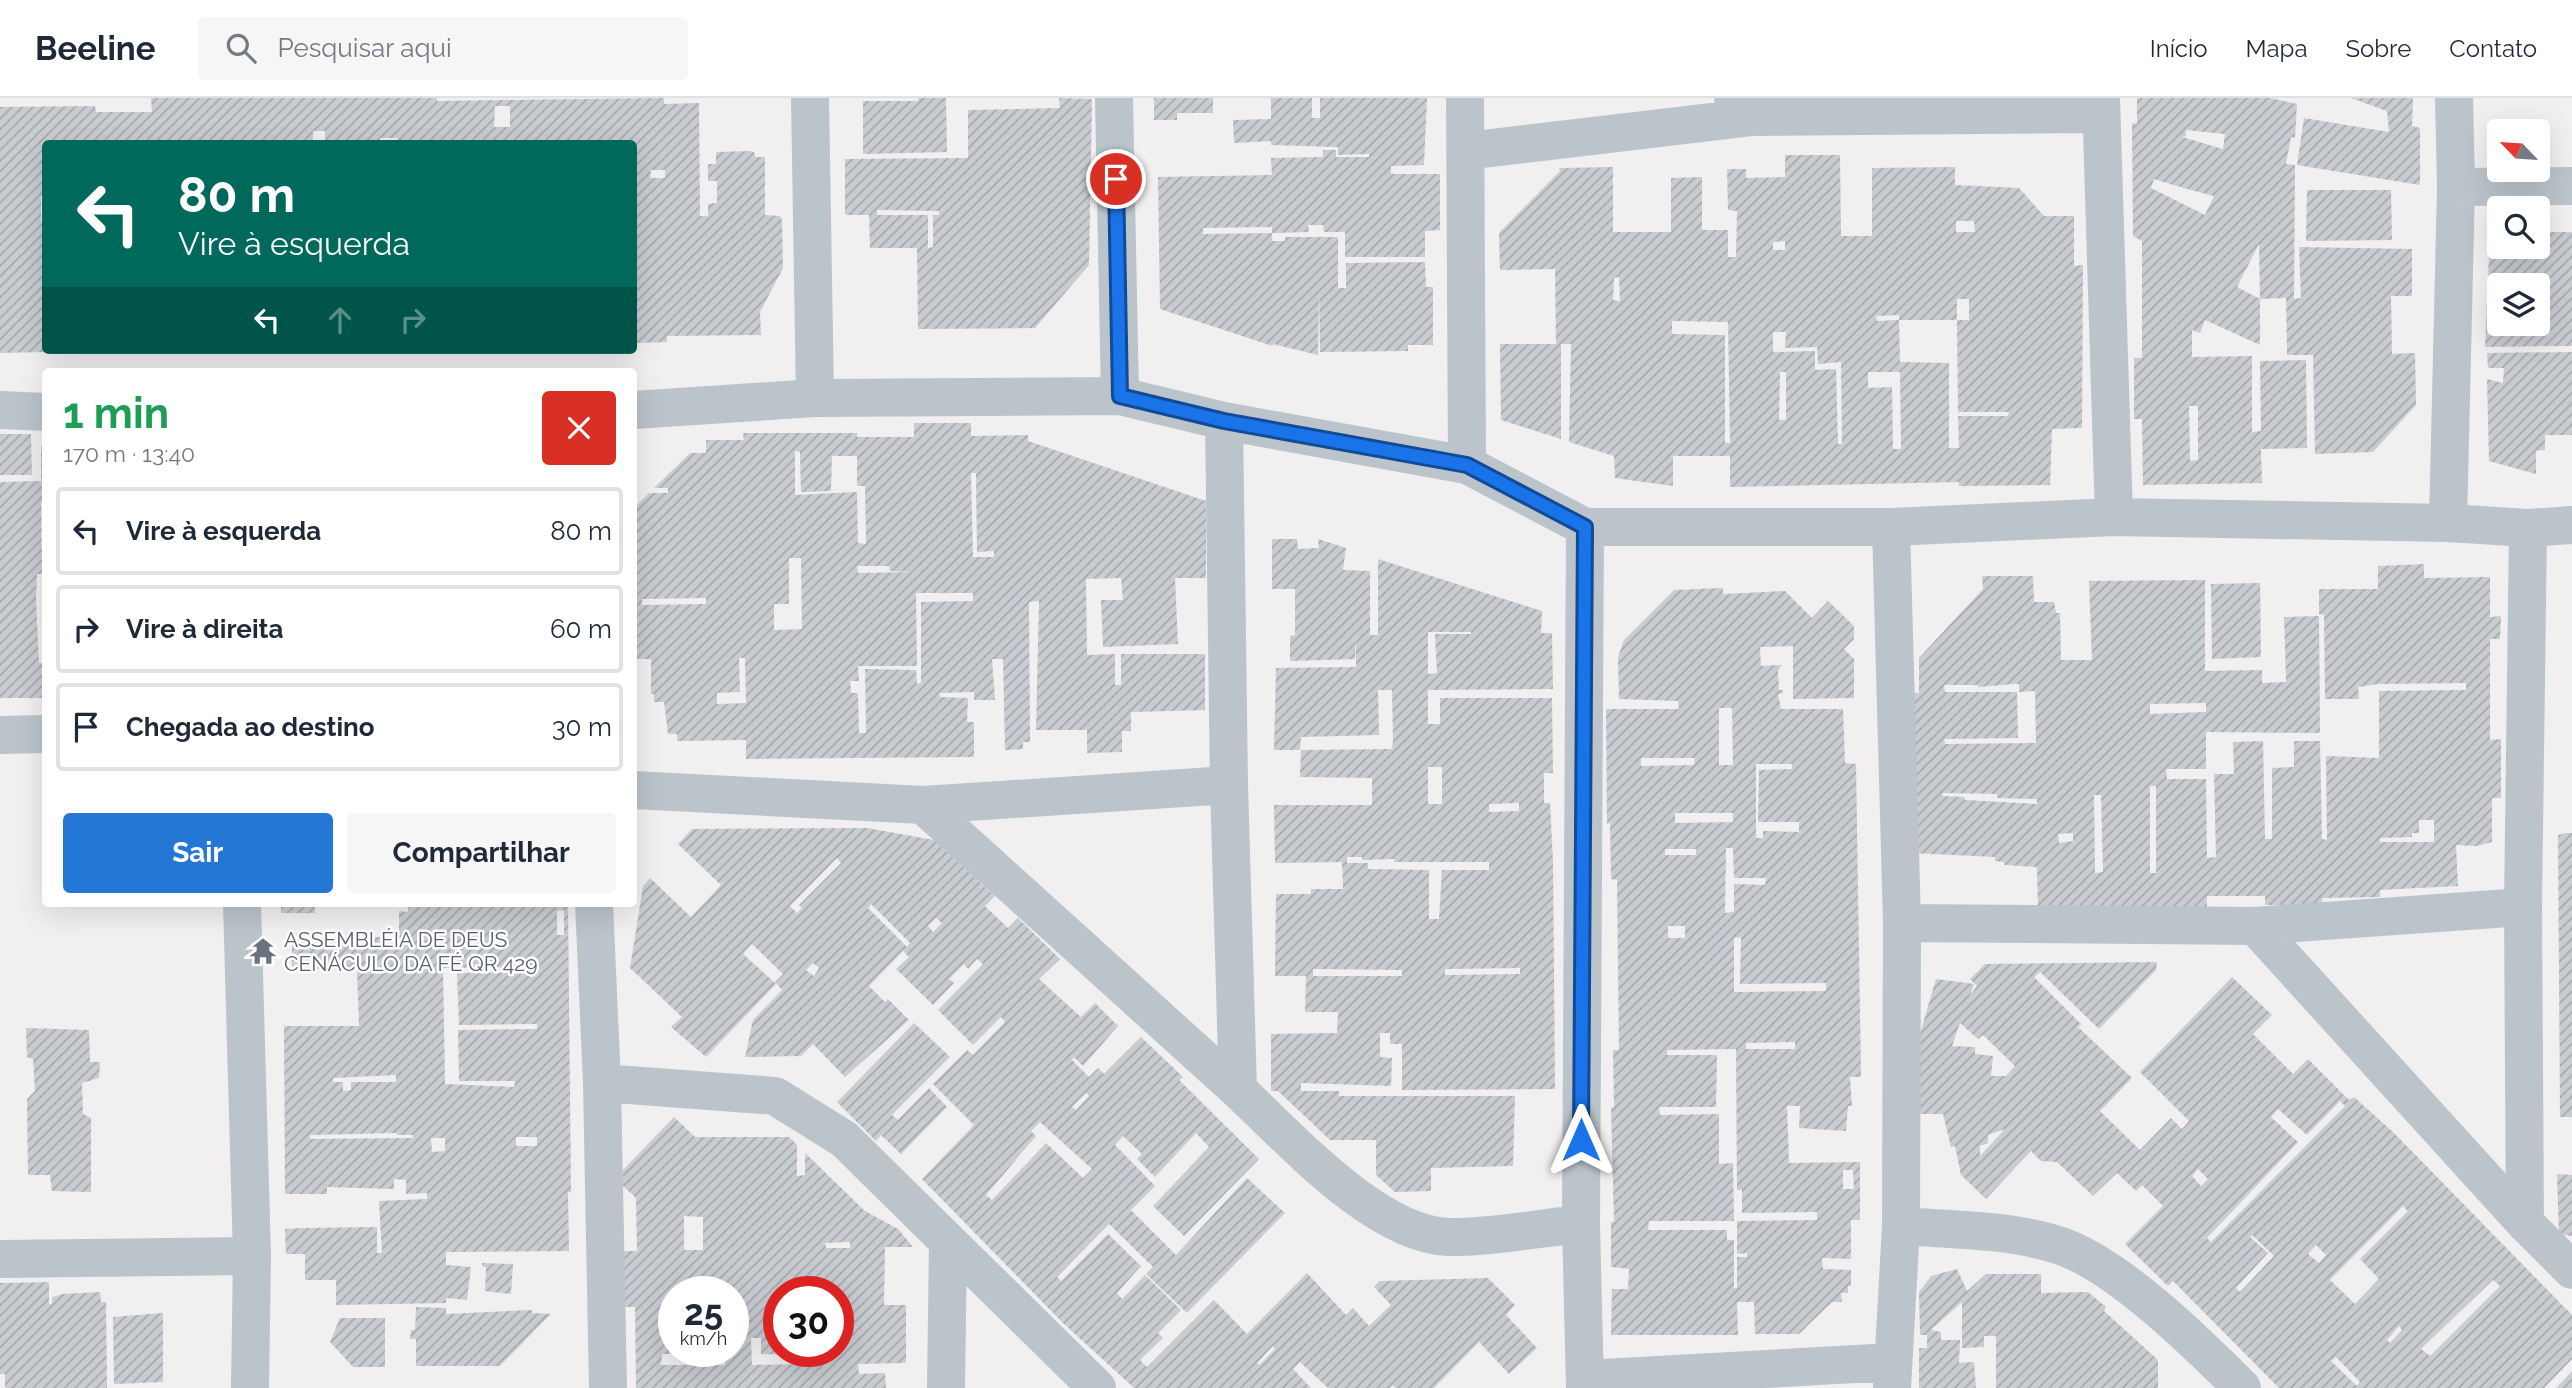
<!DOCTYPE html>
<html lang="pt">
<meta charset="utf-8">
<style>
:root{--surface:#fff;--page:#f6f6f7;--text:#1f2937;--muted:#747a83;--line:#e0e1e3;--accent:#2577d6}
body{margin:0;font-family:Raleway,sans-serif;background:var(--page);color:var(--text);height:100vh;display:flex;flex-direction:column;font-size:26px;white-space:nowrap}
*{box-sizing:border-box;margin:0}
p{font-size:23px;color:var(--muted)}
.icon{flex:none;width:38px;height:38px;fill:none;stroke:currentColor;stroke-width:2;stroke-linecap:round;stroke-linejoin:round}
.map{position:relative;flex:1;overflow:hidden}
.drawer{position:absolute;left:42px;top:270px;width:595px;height:539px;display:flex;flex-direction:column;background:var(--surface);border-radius:7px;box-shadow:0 7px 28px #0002}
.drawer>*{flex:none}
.hud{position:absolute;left:42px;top:42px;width:595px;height:214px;border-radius:7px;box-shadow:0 7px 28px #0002;background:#00695c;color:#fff;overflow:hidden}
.needle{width:46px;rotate:295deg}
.buttons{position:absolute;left:2487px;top:21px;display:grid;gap:14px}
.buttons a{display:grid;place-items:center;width:63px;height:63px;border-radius:7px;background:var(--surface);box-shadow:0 7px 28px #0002;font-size:35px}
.speed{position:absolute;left:658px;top:1178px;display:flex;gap:14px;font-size:35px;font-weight:700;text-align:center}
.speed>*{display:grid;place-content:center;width:91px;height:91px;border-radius:50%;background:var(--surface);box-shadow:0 7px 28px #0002;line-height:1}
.speed small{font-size:18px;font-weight:400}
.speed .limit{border:10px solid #d22;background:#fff;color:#111}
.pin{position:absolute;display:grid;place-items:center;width:60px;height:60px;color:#fff;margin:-30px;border:4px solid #fff;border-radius:50%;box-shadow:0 2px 7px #0007}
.me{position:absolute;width:77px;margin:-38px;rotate:0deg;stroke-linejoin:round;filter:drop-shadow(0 0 5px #0008)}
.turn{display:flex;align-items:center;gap:24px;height:147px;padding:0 21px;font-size:32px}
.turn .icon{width:91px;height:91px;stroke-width:2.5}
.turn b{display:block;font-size:49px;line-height:60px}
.lanes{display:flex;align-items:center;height:66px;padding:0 21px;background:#0003;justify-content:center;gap:35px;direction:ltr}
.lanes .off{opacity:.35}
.round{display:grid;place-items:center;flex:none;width:74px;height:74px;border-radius:7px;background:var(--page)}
.head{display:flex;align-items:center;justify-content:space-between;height:119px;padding:0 21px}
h1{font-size:42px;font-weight:700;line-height:52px;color:#1e9e55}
.button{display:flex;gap:14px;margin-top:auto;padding:14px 21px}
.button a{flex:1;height:80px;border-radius:7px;background:var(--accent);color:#fff;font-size:28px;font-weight:700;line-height:80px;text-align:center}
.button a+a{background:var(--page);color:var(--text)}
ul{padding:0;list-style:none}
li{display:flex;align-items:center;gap:21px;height:88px;margin:0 14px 10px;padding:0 7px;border:4px solid var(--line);border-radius:7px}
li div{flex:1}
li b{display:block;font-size:26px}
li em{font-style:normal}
header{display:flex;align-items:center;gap:42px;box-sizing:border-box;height:98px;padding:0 35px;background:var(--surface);border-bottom:2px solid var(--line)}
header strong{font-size:33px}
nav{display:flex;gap:38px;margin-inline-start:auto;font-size:24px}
.search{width:490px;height:63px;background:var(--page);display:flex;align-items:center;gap:18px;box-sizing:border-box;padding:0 24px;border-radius:7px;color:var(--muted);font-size:26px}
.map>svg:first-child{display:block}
.building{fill:url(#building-hatch);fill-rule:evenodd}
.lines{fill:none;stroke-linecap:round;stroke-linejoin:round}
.minor{stroke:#bbc4cb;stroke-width:38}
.route-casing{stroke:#114b97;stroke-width:18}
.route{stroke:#1a73e8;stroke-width:12}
.labels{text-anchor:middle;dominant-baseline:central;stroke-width:5;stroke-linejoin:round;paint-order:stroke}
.worship-label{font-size:21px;fill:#5b616d;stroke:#fff;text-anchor:start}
</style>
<header>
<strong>Beeline</strong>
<div class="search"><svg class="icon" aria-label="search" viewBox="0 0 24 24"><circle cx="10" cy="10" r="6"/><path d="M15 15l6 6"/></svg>Pesquisar aqui</div>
<nav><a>Início</a><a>Mapa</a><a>Sobre</a><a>Contato</a></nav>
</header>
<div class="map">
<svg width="2572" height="1290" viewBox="0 0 2572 1290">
<defs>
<pattern id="building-hatch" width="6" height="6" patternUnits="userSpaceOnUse" patternTransform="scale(1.75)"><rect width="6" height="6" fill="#c9ccd1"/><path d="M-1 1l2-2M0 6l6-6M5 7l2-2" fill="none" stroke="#a5a8ad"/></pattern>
</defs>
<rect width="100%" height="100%" fill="#f1efef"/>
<path class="building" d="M151 0H437V3L664 0V6L699 5 700 118H708V106L717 105V83H708V66H716V54L750 53 754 54 755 59H765V117L780 118 782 122 783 170 760 214 761 237 667 238V244L634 245V46H397L398 40H380V46H325V33H313V46H46V97L41 98V125H46V254L0 255V9L95 8 96 14H152ZM495 8H510V29H494ZM651 72H665V80H650Z
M918 0H946L947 54 863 56V3H918Z
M1059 0 1092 1 1089 167 1035 230 918 231 917 150H870L869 117H845V61L968 60V12L1060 10ZM877 112 939 113V117H933V149L928 150V117H877Z
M1154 0H1213V15H1177V22H1154Z
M1271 0H1312V20H1320V0H1427L1424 67 1391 68V76H1440V132L1425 133V159H1345V134H1324L1323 127H1308L1309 134 1272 135V129L1203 130V136L1272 135V143H1285V139H1338V190H1346V165L1425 164 1426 189H1433V247H1408V253L1320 254 1319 190 1318 257 1273 246V248L1160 211 1158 79 1272 77 1271 60 1323 59V52H1336V59H1369V56L1338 57V49L1271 47V43L1234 45 1233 22 1271 21Z
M2137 0H2270L2297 6 2295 40 2291 39 2286 66 2295 67 2294 201 2301 200 2299 149 2412 151V198H2391L2392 256 2415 255 2416 307 2373 354 2315 356 2313 257H2287L2286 200 2260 201 2259 146 2237 189 2260 201V247L2205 222 2200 235 2192 232V259L2252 258V334L2261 333 2260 263 2306 262 2307 350 2261 351 2262 385 2143 387 2142 321H2134V260H2142V143L2133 138 2132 25 2137 26ZM2186 32 2225 36 2223 51 2182 39 2186 38ZM2154 81 2187 91 2214 98 2205 117 2151 90ZM2189 308H2198V362L2190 363Z
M2351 0H2413L2412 28 2420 30V87L2297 67 2304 20 2389 34 2387 13Z
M1785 57H1840L1841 138H1872V70L1955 69V87L2019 90 2044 118H2074V168L2083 167 2082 330 2052 331 2050 387 1959 388V384L1730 389V358H1673V388L1615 380 1614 358 1569 344 1571 246H1561V341L1501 322 1500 246H1556L1555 171 1500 172 1499 135 1560 73 1559 70 1613 69V134H1671V80L1702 79V132H1728V159H1736L1737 113 1728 112 1727 71H1746V80L1785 79ZM1956 123H1974L1975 134H1956ZM1785 143V152H1773V144ZM1619 179 1620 203 1613 202 1614 180ZM1957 201H1969V222H1957L1958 314H2009L2008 318H1958L1959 350H1949V265L1900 264 1899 222H1957ZM1899 217V222L1877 223 1876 218ZM1672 223 1728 224 1730 345H1725V237L1672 236ZM1773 234H1786L1785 250 1817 249 1818 266 1841 264 1842 346H1838L1836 271 1815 272V253L1773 254ZM1780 274H1786V322H1779ZM1868 274H1900L1901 351H1893L1892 289 1868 290Z
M2307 92H2391L2392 142 2306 143Z
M2538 134H2572V248L2485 249 2490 135H2499V149H2538ZM2499 187H2538V226H2499Z
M269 252H301V254L269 255Z
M2572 254V337H2545V352L2536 353V376L2489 363 2487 281 2503 285 2504 270H2488L2487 255Z
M914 325H971V338L1028 337V343L1206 403V480H1175L1178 546 1103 549 1101 502H1123L1121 480 1086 481 1087 557 1115 556V587H1121V556H1205V612L1131 614V633H1122V654L1087 655V632H1036L1039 503 1029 504 1030 644H1023V651L1005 652 1003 561H992L995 602H974V594L939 595 940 599 968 600 967 624H974V659L746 661V642L677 643V636H668L664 604H654V596H651V561H634V410L649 395H668V390H654L690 355H706V342H744L743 335H857V339H914ZM795 353 800 354 801 394 831 393 832 358H857V388H865L866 446 858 445 857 394 795 397ZM971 375H976L977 454 994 453V459H973ZM789 460H801L802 531 774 532V506H789ZM857 468H889L890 473 916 474 858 475ZM916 495H973V503L921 504V585L917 586 916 572 865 571 866 635H859L858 595H851L850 583H859L858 568H917ZM706 500V506L642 507V501ZM739 560H745L746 605 717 606V595L740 594Z
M0 336H31L32 377H0Z
M41 348H46V405L41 404 42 476H37L36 501 39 565H43L42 475H46V603L43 600H0V384L41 383Z
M1272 441H1297L1298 451 1319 450 1318 441 1346 450 1343 472 1370 473V537H1378V461L1542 513 1541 535H1552L1553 591 1428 592V626H1440V600H1552L1553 675H1544V705H1550L1553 763 1555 991 1402 992V946H1390V935H1380V959L1392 960 1391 988 1301 985V993H1339V998H1515L1513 1068 1431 1070V1093L1395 1094 1376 1077V1042H1330L1278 993H1271V936L1337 935 1338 914H1305L1306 878H1275L1276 796H1311V791H1343L1342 764 1275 765 1274 707H1372V680L1300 679 1301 652 1392 651 1393 642 1392 592H1378L1379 637 1301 639 1300 652H1274L1276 570 1356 569V537L1355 561 1290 563V538L1295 537V491H1272ZM1428 534H1471V536H1435L1437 575 1428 576ZM1428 669H1442V706H1428ZM1519 705V713L1489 714V706ZM1347 759H1362V762L1394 761V764H1489V772H1442L1439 821H1429V772L1368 771V765H1347ZM1520 870V876L1445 877V871ZM1313 871 1402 872V878H1313Z
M2424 466V480L2490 479V519L2501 518 2500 541H2490V642L2501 641V700H2492V744L2477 748 2456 747 2458 788 2380 792V799L2322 800V807H2265V798H2207V809L2038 812 2037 769 2004 767V764L1995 763V759L1913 755 1914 595H1919V560L1983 491 1982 478H2033L2034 504H2054L2056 515H2060L2061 562H2092L2089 483 2205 482V573L2262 572V585L2286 584 2284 519 2319 518 2320 635 2206 634V671H2166L2167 681H2206L2207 760 2216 759 2214 676H2234L2233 644 2263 643 2265 741H2272V670L2294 669V643H2320L2322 741 2327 742 2326 658 2379 660V593L2466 592V585L2378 586 2358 589 2359 601H2325L2324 517 2319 516V491H2378V468ZM2015 586H2019V594L2035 593 2036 645 1945 646 1944 641 2018 640 2017 594H1945L1944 587H1978V589ZM2206 605V614L2150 616V606ZM2150 688H2156V775H2150ZM1942 695 1997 696V700L2037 701V706L1965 702 1964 699 1943 698ZM2094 697H2101L2103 774 2095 775ZM2419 722H2434V744H2380V740L2412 739V735H2419ZM2073 735V743L2059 745 2058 736Z
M2260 485 2261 559 2212 561 2211 486Z
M1723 490V496L1785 493 1812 520 1828 503 1854 528V541L1844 551 1854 561V600L1793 601V548L1760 549 1761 568 1782 567 1778 572 1779 592H1783V595L1778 596 1781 611H1843L1845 665 1856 666 1861 979H1850L1852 1008H1848L1846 1033 1799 1030 1800 1008H1787L1789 1065 1860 1064V1122H1851V1161L1822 1160 1823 1171 1851 1172V1188H1848V1195H1841L1842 1204H1832L1799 1236H1755L1754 1204H1737L1738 1237H1611L1612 1191H1628L1629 1171 1611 1169V1124H1614L1611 1010 1614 1009 1613 952H1619L1617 782 1611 781 1610 725 1607 726 1606 611H1679L1678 603 1619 601 1618 559 1624 542 1674 492ZM1719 610H1732L1733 667H1719ZM1641 660H1695L1694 667 1641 668ZM1756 666H1792V671L1759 672 1758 724H1799V734L1763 733V740H1756ZM1675 715H1733V724L1675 725ZM1726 750H1733L1734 780H1766L1765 787 1734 786V814L1725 815ZM1665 751H1696V757H1665ZM1668 828H1685V840H1668ZM1741 839 1740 886 1826 885V893L1734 894V840ZM1795 944V951H1746V945ZM1736 951 1737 1092H1742V1115L1817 1114V1122L1737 1123V1156L1747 1155V1159H1737V1190H1734V1142H1727V1132H1648L1649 1123H1734L1733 1065 1719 1066V1016L1660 1017 1659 1009H1716L1717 957H1667V952ZM1843 1072H1853L1854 1091H1843Z
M867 730 934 742 995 798 985 808 1008 830 1018 820 1060 861 1039 881 1081 919 1095 905 1118 928 1083 968 1074 959 1072 962 1089 979 1098 970 1104 976 1141 939 1183 979 1179 982 1259 1061 1184 1138 1153 1108 1209 1049 1196 1035 1155 1079 1137 1061 1142 1056 1123 1038 1115 1047 1155 1088 1131 1112 1176 1157 1247 1080 1285 1115 1187 1215 1146 1176 1153 1169 1109 1126 1057 1179 1061 1183 1108 1136 1141 1168 1117 1195 1122 1201 1145 1177 1181 1212 1158 1235 1163 1240 1140 1262 1147 1269 1214 1202 1247 1236 1307 1175 1346 1217 1353 1210 1369 1228 1391 1207 1374 1189 1380 1183 1488 1180 1515 1207 1506 1217 1537 1250 1509 1276 1479 1244 1434 1290H1395L1393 1287 1390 1290H1328L1300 1264 1293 1271 1311 1290H1134L1063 1225 922 1081 974 1027 933 986 967 952 973 957 1005 924 1001 919 973 947 938 912 983 866 977 861 968 871 964 866 949 881 954 885 933 907 896 871 909 859 903 853 869 888 885 904 888 901 909 922 845 979 813 946 801 958 745 959 753 922 782 892 775 884 783 876 752 846 743 856 776 886 706 959 671 929 682 919 630 870 643 788 650 780 691 819 721 787 678 746 692 731ZM837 760 841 765 799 807 802 810 797 815 790 808ZM871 806 910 845 907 849 868 810ZM936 820 942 825 933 834 928 828ZM813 865 819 870 814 878 806 872ZM1086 995 1089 998 1076 1012 1072 1009ZM1040 1024 1092 1071 1083 1080 1046 1045 992 1102 986 1097 1036 1038 1031 1033ZM1273 1248 1275 1251 1259 1267 1257 1265Z
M2566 735H2572V1019H2560L2558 737Z
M281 805H315V815H281Z
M345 805H568L571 1094H568L569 1153 446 1154V1167L471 1169 467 1202 446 1200V1205L336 1207V1182H305V1156H286L285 1131 303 1130 377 1129V1155H382L379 1103 427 1101V1095L406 1096V1082L394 1081V1091L327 1089V1096H285L284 928H359L357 871H292V839H399V813L408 814V808L346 809ZM564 812V837H557V813ZM536 869V874L457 875 459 927 537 926V931L458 932 459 983H515L514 989 445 986 443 870ZM396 977V984H351V992L343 993V984H333V980ZM397 1035V1037H413V1040L310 1041V1037ZM516 1039H537V1048H516ZM431 1040H445V1053L432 1054Z
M2157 864 2156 872 2099 931 2040 874 2034 879 2081 926 2078 929 2132 980 2100 1013 2140 1052 2171 1020 2182 1031 2189 1023 2140 974 2232 879 2272 917 2253 936 2293 976 2308 961 2349 1002 2354 999 2394 1035 2572 1217V1261L2544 1290H2279L2173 1183 2168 1188 2125 1146 2163 1108 2142 1087 2136 1093 2117 1075 2093 1098 2057 1064 2041 1063 2031 1053 1986 1101 1961 1077 1955 1048 1951 1049 1943 1016H1918L1917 946 1936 881 1974 886 1970 898 1977 888 1970 881 1985 866ZM1960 925 1978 941 1983 937 2015 968 2006 978H1991L1993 958 1975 956V949L1952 948ZM2340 1003 2345 1008 2211 1144 2207 1140 2298 1044 2271 1019 2278 1011 2307 1037ZM2005 1031 1980 1058V1048L1988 1045V1037ZM2198 1071 2208 1081 2201 1088 2192 1078ZM2403 1108 2408 1113 2360 1161 2379 1181 2355 1206 2330 1182ZM2252 1137 2274 1158 2240 1194 2236 1190 2268 1155 2250 1139ZM2316 1147 2326 1157 2319 1165 2308 1156ZM2493 1182 2500 1188 2430 1258 2421 1251ZM2399 1228 2402 1232 2390 1245 2387 1242ZM2336 1259 2360 1284 2357 1288 2331 1263Z
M914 925 950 959 892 1017 898 1022 929 990 947 1009 901 1056 881 1037 876 1043 837 1004Z
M26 930 89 932 90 964H100L99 980 82 985 83 1016 91 1020V1094L52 1093 50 1077H28L27 1001 35 993 33 961 27 959Z
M674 1019 695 1039H789L797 1047V1078L805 1077V1055L865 1113 898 1131 913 1149H885L884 1207H906V1265L858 1266 859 1276 885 1275 886 1290H636L635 1209H623L622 1153H637L636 1100 623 1088 622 1073ZM684 1118 703 1119V1152H684ZM850 1144V1150H826L825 1145ZM674 1194H733V1253H674ZM779 1194H838V1253H815V1266L752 1267 751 1240H761V1256L795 1257V1253H779ZM662 1256H725V1267H661Z
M2557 1076 2572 1077V1138L2559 1136Z
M482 1165 513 1166 511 1196 485 1193 486 1169H483Z
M1957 1171 1967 1193 1986 1176H2041V1195L2088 1194 2106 1209 2104 1213 2158 1262V1290H1996V1238H1984V1249L1962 1250V1204L1931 1232 1941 1234V1242H1960L1959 1265 1974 1264 1976 1290H1919V1250H1927V1237H1920L1919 1194 1931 1178Z
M49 1184V1206H52V1199L63 1196 100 1194 101 1204H106L107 1290H5V1276H0V1185Z
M416 1209 446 1210V1216L532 1212V1215L551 1216 500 1268H416V1241H410L411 1232H415Z
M163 1215V1284L114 1286 113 1219Z
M340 1220H385V1269H353L330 1244Z
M2572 1273V1290H2556Z"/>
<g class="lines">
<path class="minor" d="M810 0 815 300
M1114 0 1120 298
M1465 0 1467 367
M1733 0 1753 19 2100 16
M2101 0 2114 419
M1466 53 1753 19
M2456 89 2572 88
M0 312 46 314
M634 312 815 300 1120 298 1224 323 1467 367 1585 429H1891L2114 419 2448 425 2528 430 2572 427
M1224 323 1229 687 1238 992C1290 1040 1375 1136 1448 1139 1486 1140 1541 1130 1581 1126
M2448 425 2456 89 2454 0
M1585 429 1581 1126 1585 1290
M1891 429 1902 825 1901 1128 1892 1290
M0 637 46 636
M634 692 923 707 1229 687
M923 707 1238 992
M242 805 252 1158 250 1290
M594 805 602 985 608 1290
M1902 825 2255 828 2523 809
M2255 828 2525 1125 2572 1172
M602 985 775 998 844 1041 1097 1290
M2525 1125 2523 809 2528 430
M1901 1128C1954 1132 2010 1131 2061 1148 2119 1168 2198 1246 2242 1290
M0 1161 252 1158
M1585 1281 1892 1264
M946 1290 948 1145"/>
</g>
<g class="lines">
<defs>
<path id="route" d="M1116 81 1120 298 1224 323 1467 367 1585 429 1581 1042"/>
</defs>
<use href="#route" class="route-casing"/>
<use href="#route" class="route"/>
</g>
<defs>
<symbol id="temple-bare" viewBox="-9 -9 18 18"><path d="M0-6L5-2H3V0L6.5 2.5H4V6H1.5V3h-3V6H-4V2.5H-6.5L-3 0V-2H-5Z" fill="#6b7280" stroke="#fff" stroke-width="2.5" paint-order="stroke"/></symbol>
</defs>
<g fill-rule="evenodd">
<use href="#temple-bare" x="244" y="834" width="38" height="38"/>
</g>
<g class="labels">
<g class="worship-label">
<text x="284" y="841">ASSEMBLÉIA DE DEUS<tspan x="284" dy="24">CENÁCULO DA FÉ QR 429</tspan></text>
</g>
</g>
</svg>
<div class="buttons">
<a><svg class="needle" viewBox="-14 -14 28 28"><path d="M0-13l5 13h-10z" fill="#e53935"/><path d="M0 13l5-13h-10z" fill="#747a83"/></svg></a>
<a><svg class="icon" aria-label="search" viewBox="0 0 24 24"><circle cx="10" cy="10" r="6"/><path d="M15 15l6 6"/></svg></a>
<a><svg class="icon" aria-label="layers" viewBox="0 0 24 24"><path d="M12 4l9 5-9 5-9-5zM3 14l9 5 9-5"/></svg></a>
</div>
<div class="speed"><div>25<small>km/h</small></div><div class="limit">30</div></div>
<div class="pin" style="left:1116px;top:81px;background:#d93025"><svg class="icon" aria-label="arrive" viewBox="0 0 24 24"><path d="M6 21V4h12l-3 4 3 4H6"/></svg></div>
<svg class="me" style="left:1581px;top:1042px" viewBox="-20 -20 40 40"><path d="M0-17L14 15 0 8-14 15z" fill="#1a73e8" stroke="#fff" stroke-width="4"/></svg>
<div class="hud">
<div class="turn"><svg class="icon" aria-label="left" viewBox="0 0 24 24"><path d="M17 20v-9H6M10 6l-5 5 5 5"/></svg><div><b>80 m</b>Vire à esquerda</div></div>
<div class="lanes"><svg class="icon" aria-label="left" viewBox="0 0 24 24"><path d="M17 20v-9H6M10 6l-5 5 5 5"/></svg><svg class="icon off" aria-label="ahead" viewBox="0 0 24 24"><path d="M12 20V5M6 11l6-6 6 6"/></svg><svg class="icon off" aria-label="right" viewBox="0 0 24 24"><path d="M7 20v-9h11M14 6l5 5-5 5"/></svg></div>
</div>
<section class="drawer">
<div class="head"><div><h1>1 min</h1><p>170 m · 13:40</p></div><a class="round" style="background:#d93025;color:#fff"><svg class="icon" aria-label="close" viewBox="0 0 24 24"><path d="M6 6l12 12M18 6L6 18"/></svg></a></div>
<ul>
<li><svg class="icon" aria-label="left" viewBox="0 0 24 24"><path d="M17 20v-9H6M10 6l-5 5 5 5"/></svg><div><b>Vire à esquerda</b></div><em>80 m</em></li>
<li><svg class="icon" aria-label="right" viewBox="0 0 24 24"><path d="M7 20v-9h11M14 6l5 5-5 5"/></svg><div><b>Vire à direita</b></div><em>60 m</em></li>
<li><svg class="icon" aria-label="arrive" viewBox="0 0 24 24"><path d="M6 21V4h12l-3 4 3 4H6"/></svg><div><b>Chegada ao destino</b></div><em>30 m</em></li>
</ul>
<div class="button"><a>Sair</a><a>Compartilhar</a></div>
</section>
</div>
